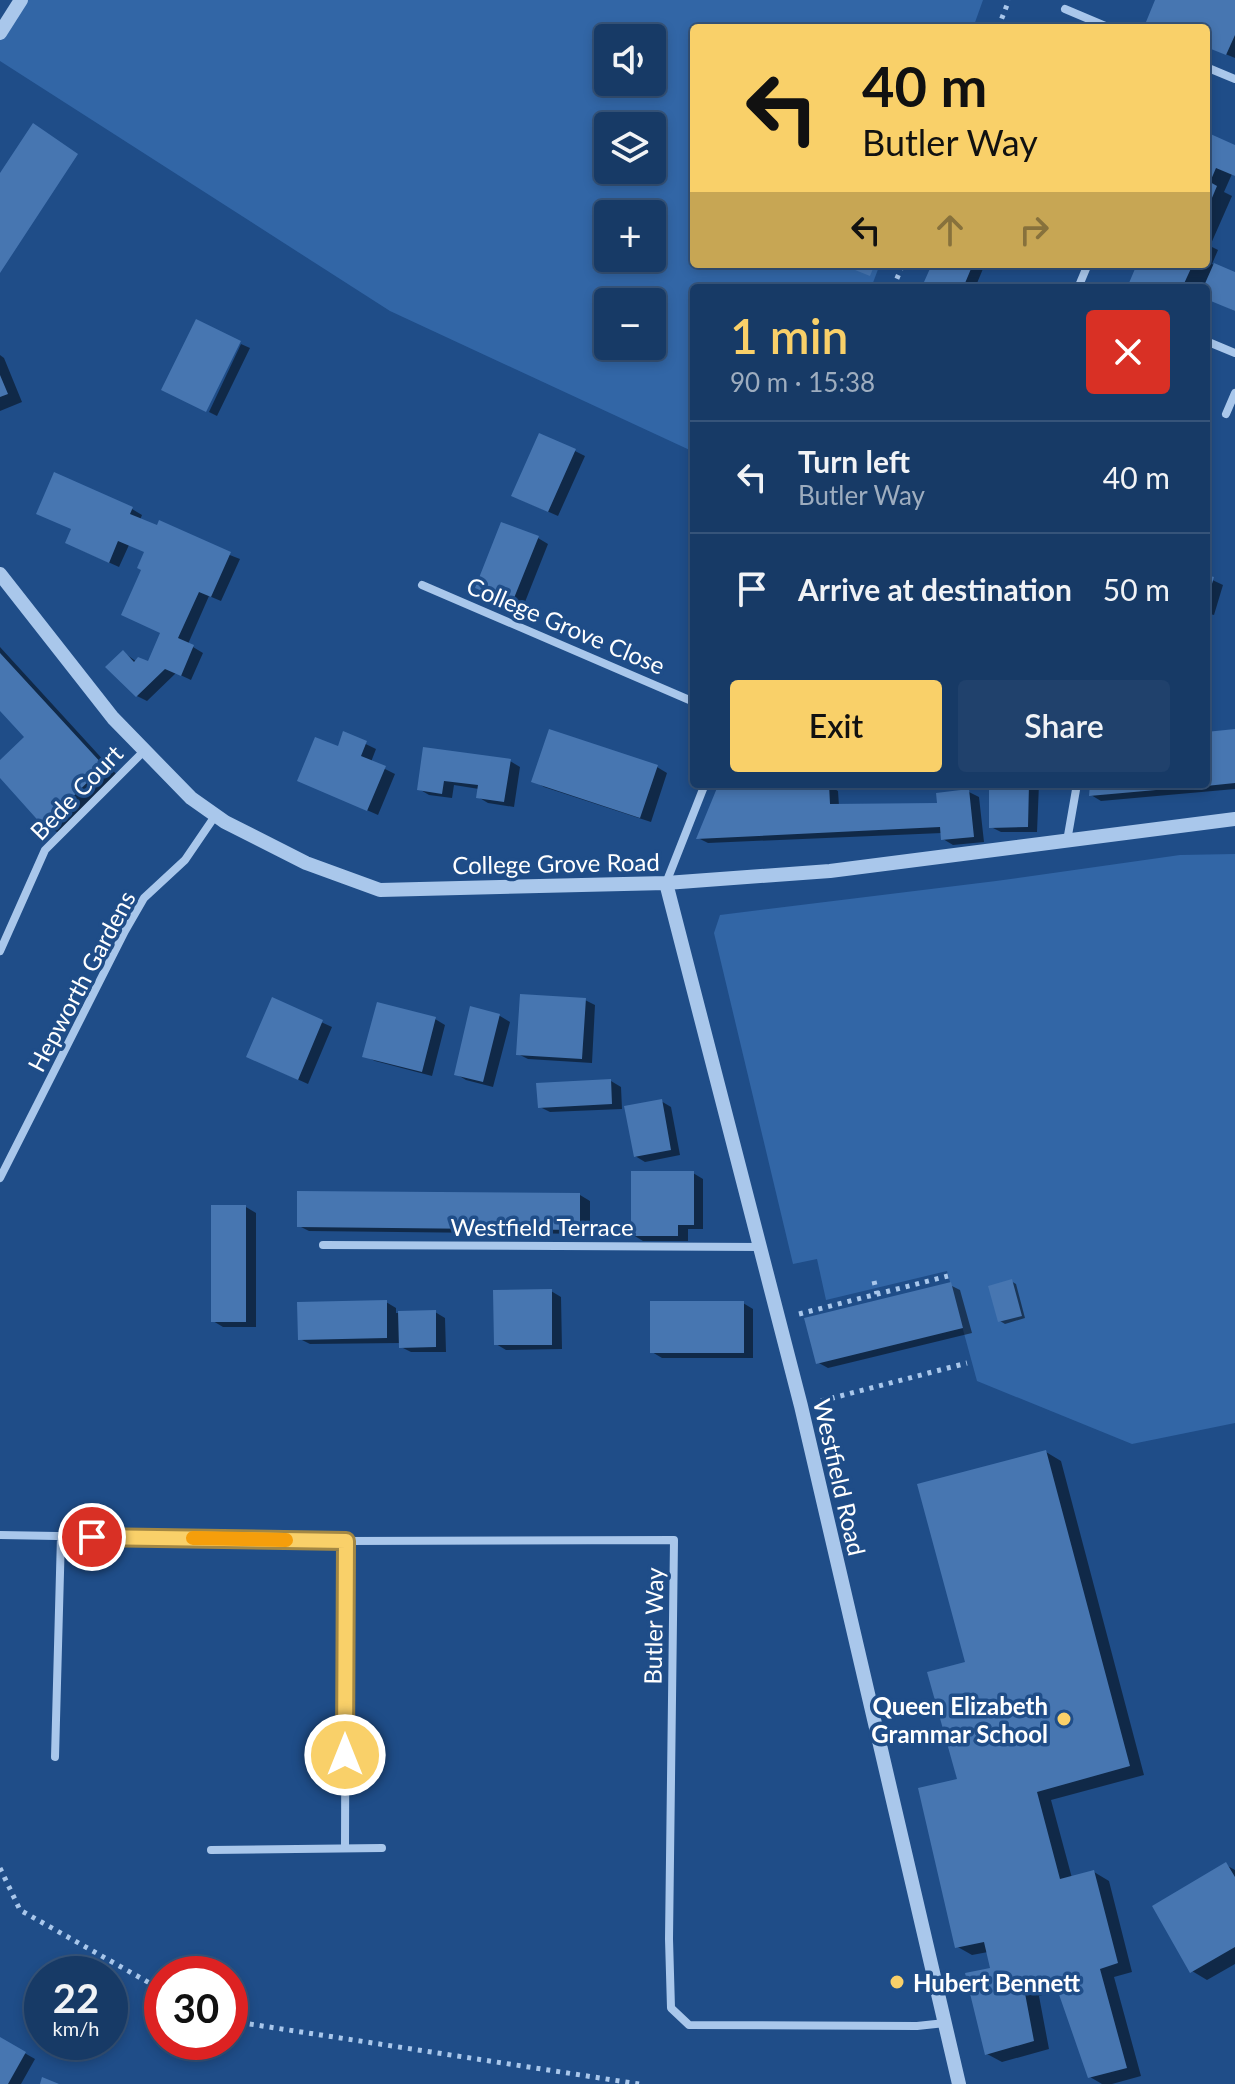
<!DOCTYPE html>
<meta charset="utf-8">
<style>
:root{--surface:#173a66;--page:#20416c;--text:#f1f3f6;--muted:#9eadbf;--line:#36547a;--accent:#f9d069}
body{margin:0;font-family:Lato,sans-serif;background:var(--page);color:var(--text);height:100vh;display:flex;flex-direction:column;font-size:30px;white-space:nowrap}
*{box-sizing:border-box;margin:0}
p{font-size:26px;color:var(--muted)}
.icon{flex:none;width:44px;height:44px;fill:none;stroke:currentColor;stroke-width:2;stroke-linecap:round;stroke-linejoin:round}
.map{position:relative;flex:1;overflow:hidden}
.panel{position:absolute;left:690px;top:284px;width:520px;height:504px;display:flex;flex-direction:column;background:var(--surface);border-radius:8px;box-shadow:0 4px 12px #0003,0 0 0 2px var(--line)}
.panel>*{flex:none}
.top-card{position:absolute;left:690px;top:24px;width:520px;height:244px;border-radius:8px;box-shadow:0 4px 12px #0003,0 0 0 2px var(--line);background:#f9d069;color:#111;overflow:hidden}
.controls{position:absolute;left:594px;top:24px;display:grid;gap:16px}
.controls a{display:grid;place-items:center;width:72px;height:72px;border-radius:8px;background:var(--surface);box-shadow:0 4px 12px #0003,0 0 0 2px var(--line);font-size:40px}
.speed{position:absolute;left:24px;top:1956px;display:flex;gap:16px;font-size:40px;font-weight:700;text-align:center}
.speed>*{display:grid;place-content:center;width:104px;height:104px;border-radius:50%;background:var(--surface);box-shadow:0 4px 12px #0003,0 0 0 2px var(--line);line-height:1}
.speed small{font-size:20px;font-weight:400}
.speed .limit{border:12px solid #d22;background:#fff;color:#111}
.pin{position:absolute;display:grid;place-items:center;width:68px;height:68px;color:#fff;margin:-34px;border:4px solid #fff;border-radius:50%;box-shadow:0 2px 8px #0007}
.me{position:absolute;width:88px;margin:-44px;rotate:0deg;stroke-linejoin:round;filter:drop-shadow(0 0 6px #0008)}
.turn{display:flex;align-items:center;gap:28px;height:168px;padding:0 40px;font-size:36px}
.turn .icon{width:104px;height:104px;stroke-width:2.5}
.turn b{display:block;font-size:56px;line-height:68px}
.lanes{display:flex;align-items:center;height:76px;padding:0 40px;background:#0003;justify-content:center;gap:40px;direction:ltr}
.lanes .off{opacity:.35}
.round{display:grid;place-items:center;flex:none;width:84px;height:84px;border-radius:8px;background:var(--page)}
.summary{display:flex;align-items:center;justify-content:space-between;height:136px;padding:0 40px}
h1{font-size:48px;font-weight:600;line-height:60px;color:var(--accent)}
.action{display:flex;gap:16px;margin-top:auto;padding:16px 40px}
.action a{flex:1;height:92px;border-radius:8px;background:var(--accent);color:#111;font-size:32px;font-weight:600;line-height:92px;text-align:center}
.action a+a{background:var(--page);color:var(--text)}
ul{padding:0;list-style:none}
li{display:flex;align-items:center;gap:24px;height:112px;padding:0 40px;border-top:2px solid var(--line)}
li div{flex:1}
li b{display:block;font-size:30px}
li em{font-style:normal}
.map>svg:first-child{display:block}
.green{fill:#3266a6;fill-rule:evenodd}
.shadow{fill:#0007}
.building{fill:#4776b1}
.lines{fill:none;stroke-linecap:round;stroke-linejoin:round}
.path{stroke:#a9c7eb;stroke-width:5;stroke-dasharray:4 6;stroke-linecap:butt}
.minor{stroke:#a9c7eb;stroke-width:8}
.tertiary{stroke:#a9c7eb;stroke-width:14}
.route-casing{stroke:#a28744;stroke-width:20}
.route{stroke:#f9d069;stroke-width:14}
.slow{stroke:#f59e0b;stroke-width:14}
.poi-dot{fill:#f9d069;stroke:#1f4d88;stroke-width:3}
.labels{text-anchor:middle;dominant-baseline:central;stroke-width:7;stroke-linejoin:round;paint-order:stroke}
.street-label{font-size:24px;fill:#fff;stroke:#1f4d88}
.poi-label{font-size:24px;font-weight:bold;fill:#fff;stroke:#1f4d88;text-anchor:end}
</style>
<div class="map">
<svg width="1235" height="2084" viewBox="0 0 1235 2084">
<rect width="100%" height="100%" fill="#1f4d88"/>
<path class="green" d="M21 0H983L973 28H694V264H880L871 288H694V452L390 311 0 61V34ZM608 38H652V82H608ZM608 126H652V170H608ZM608 214H652V258H608ZM608 302H652V346H608Z
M1235 854V1423L1132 1444 977 1381 947 1271 826 1300 817 1259 793 1264 714 933 720 915 996 881 1180 855Z"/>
<path class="shadow" d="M1157 0 1235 2V58L1206 46V28H1162Z
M1206 134 1235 147V176L1232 174 1224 192 1232 196 1210 246 1218 250 1212 264 1235 274V311L1206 297V288H1141L1139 264H1206Z
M934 264H985L975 288H939Z
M241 344 250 348 217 416 209 412Z
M0 355 4 358 22 402 0 411Z
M1206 442 1211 445 1206 457Z
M575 451 585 456 558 516 524 501Z
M55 475 132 509 142 515 140 520 240 559 221 601 209 596 188 644 203 653 191 680 176 673 147 701 137 696 123 652 137 662 149 664 162 633 144 570 146 552 129 545 119 567 77 548Z
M538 538 548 544 523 607 477 588Z
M1206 577 1223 585 1214 615 1206 613Z
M0 647 118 776 59 833 44 825 0 775V763L27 737 0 708Z
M1235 731V789L1101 801 1091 795 1092 784H1206V733Z
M550 732 657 767 667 773 651 822 544 787 534 781Z
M345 734 376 749 371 762 395 774 378 815 299 780 339 748Z
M425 749 510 761 520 767 514 807 488 803 478 797 479 789 454 785 452 798 429 795 419 789Z
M992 784H1039L1037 832H1001L991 827Z
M828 785 838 791 839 806 940 805 969 792 979 797 984 842 953 845 943 839 942 833 708 843 698 838Z
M273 1000 332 1027 308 1084 259 1062Z
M585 1000 595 1005 592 1063 528 1059 518 1054Z
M472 1009 500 1016 510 1022 493 1087 466 1080 456 1074Z
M435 1019 445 1025 432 1076 375 1061 365 1056Z
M611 1081 621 1087 622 1109 550 1112 540 1107Z
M661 1101 671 1107 680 1155 645 1162 635 1156Z
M693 1173 703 1179V1229H688V1241H643L633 1235Z
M580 1195 590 1201V1234L309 1231 299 1226Z
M246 1207 256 1213V1327H223L213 1321Z
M1011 1281 1016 1284 1025 1318 1005 1324 1000 1321Z
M950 1285 960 1290 972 1333 828 1368 817 1362Z
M551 1291 561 1297 562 1349 506 1350 496 1344Z
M386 1302 396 1308V1313L435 1312 445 1318 446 1352H411L401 1347V1343L310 1344 300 1339Z
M743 1303 753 1309V1358H662L652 1352Z
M1046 1452 1061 1461 1144 1775 1051 1800 1072 1878 1094 1872 1109 1881 1132 1972 1114 1977 1141 2076 1112 2084H1102L1090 2077 1060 1990 1039 1996 1049 2049 1002 2062 987 2054 992 1969 988 1952 972 1955 956 1946 960 1781 967 1664Z
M1226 1865 1235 1870V1964L1207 1980 1192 1971Z
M0 2039 35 2059 21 2084H0Z"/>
<path class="building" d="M1155 0H1235V35L1226 55 1206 47V28H1162L1146 22Z
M33 123 78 154 0 273V173Z
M1206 132 1235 145V176L1216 168 1210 182 1217 186 1206 212Z
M1214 263 1235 272V311L1206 299V288H1203Z
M840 264H875L870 276Z
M932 264H973L963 288H938L924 282Z
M1137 264H1193L1182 288H1140L1129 283Z
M196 319 241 341 206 412 161 390Z
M0 375 8 394 0 397Z
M539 433 576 449 548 512 511 496Z
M54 472 133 507 130 514 157 525 159 520 231 552 211 597 199 592 178 638 194 645 181 676 165 669 136 697 105 667 123 650 134 662 138 657 148 661 160 633 121 615 141 570 137 568 144 552 118 541 109 563 65 543 71 529 36 514Z
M501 522 539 536 512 603 475 588Z
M1206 575 1214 577 1207 601H1206Z
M0 653 104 766 43 826 0 778V760L24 737 0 711Z
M549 729 658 765 640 818 531 782Z
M1235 729V783L1206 786V732Z
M343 731 367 741 361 756 386 766 367 811 297 781 315 737 338 746Z
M423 747 511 759 504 802 476 798 478 785 444 781 442 794 417 790Z
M829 784 830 804 937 803 936 793 969 789 974 837 941 840 940 827 696 839 717 788Z
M989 784H1029L1028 827 989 828Z
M1090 784H1201V786L1089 796Z
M520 994 586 998 582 1059 516 1055Z
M272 997 323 1020 298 1080 246 1057Z
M377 1002 436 1017 422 1072 362 1057Z
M470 1006 500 1014 483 1082 454 1075Z
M611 1079 612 1104 538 1108 536 1083Z
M662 1099 671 1150 634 1157 624 1106Z
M631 1171H694V1225H678V1236H631Z
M297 1191 580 1193V1230L297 1227Z
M211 1205H246V1322H211Z
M1012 1279 1022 1316 998 1322 988 1286Z
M951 1282 963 1328 816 1364 804 1318Z
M552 1289V1345H494L493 1290Z
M387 1300V1338L298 1340 297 1302Z
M650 1301H744V1353H650Z
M436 1310V1347L399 1348 398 1311Z
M1046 1450 1130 1766 1037 1792 1060 1879 1094 1870 1118 1963 1100 1969 1127 2068 1088 2078 1054 1980 1024 1988 1034 2041 985 2055 965 1973 990 1968 984 1942 955 1948 918 1788 957 1779 927 1672 965 1662 917 1484Z
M1226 1862 1235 1877V1947L1190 1973 1152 1906Z
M0 2037 26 2052 8 2084H0Z
M42 2077 59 2084H40Z"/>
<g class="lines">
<path class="path" d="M998 28 1009 0
M893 288 903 264
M874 1281 877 1294
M799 1314 948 1276
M821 1401 967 1363
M0 1868 20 1910 162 1990
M230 2021 639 2084"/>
<path class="minor" d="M1065 9 1110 28
M1206 67 1235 79
M1078 288 1088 264
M1206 341 1235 353
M1226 414 1235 393
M422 585 694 702
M1067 841 1077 784
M666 883 705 784
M0 951 45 850 144 751
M0 1178 125 931 144 898 185 860 215 816
M323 1245 761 1247
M0 1535 346 1541 674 1540 669 1939 671 2008 689 2025 917 2026 945 2023
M55 1757 61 1536
M345 1848 346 1541
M211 1850 382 1848"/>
<path class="tertiary" d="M0 33 21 0
M0 574 113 718 191 798 225 822 306 863 380 890 666 883 830 871 1235 819
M666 883 801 1406 959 2084"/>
</g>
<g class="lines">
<defs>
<path id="route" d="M92 1537 346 1541 345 1755"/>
</defs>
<use href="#route" class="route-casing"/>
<use href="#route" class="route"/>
<path class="slow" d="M193 1538 286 1540"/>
</g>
<g class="poi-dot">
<circle cx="1064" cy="1719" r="8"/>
<circle cx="897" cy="1982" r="8"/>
</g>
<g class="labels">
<g class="street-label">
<text transform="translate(566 625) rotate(23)">College Grove Close</text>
<text transform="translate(76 792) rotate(-46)">Bede Court</text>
<text transform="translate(556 863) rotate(-1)">College Grove Road</text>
<text transform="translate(81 981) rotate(-62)">Hepworth Gardens</text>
<text x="542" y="1226">Westfield Terrace</text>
<text transform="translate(840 1477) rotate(77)">Westfield Road</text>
<text transform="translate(653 1626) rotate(-89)">Butler Way</text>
</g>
<g class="poi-label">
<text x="1048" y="1705">Queen Elizabeth<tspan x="1048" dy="28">Grammar School</tspan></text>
<text x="913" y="1982" text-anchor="start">Hubert Bennett</text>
</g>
</g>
</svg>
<div class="controls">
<a><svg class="icon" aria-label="sound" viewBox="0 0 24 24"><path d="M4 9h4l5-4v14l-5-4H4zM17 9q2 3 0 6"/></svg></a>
<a><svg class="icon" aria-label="layers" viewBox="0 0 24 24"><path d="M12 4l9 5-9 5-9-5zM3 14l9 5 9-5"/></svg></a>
<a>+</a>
<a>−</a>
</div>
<div class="speed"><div>22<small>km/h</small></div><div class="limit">30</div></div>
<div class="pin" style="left:92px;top:1537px;background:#d93025"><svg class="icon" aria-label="arrive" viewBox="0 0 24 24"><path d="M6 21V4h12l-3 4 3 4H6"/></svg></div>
<svg class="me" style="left:345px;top:1755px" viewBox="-20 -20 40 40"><circle r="17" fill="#f9d069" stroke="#fff" stroke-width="3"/><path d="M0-11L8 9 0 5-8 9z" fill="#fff"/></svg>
<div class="top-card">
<div class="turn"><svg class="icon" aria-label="left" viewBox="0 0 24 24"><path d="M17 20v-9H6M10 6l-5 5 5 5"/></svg><div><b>40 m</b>Butler Way</div></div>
<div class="lanes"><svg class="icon" aria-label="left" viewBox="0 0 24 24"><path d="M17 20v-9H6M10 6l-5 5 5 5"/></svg><svg class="icon off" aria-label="ahead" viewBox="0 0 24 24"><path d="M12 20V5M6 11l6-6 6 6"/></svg><svg class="icon off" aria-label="right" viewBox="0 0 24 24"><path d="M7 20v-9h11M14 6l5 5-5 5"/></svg></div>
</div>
<section class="panel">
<div class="summary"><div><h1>1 min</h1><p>90 m · 15:38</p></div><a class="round" style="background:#d93025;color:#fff"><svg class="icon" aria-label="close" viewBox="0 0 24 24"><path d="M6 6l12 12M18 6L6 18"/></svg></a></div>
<ul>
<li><svg class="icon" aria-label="left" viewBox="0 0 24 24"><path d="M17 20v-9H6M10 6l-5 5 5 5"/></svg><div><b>Turn left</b><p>Butler Way</p></div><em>40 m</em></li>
<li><svg class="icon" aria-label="arrive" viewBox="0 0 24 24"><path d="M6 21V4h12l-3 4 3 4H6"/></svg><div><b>Arrive at destination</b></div><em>50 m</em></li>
</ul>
<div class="action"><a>Exit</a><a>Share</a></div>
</section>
</div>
